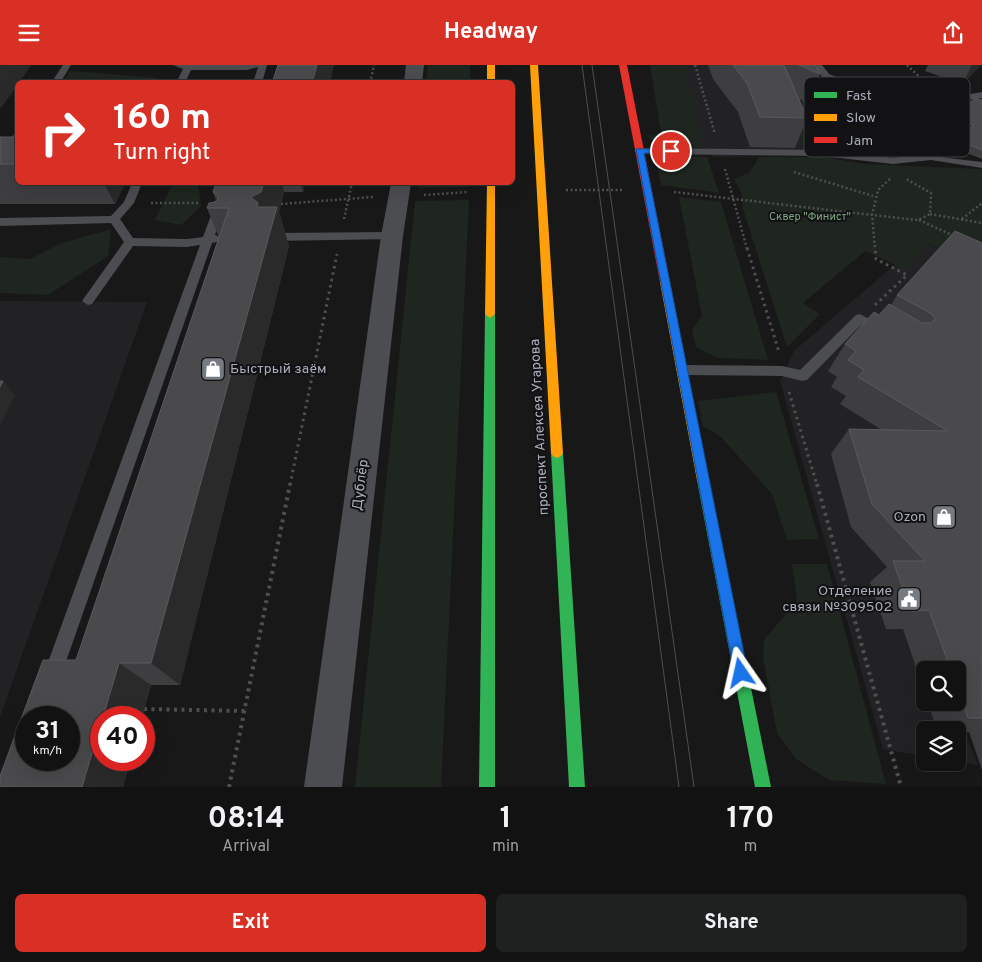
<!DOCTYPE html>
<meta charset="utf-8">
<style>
:root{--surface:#121212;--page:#1f2020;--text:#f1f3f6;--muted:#9c9e9f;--line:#313232;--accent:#d93025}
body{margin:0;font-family:Overpass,sans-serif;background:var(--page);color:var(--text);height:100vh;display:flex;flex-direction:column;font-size:19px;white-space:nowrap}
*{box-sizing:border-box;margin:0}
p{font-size:16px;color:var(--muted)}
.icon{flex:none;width:28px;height:28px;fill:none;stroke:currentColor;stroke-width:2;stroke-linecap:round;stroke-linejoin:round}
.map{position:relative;height:722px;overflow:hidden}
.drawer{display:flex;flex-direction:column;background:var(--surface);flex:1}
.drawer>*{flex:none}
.hud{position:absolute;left:15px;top:15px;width:500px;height:105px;border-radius:8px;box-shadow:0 5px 20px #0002,0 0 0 1px var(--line);background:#d93025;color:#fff;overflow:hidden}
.buttons{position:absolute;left:916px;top:596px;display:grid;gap:10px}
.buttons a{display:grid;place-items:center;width:50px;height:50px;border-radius:8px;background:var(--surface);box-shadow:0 5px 20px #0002,0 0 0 1px var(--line);font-size:25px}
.speed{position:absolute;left:15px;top:641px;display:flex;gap:10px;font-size:25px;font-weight:700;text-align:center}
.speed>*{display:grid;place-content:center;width:65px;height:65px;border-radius:50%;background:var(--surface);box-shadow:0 5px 20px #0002,0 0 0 1px var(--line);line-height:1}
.speed small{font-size:12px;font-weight:400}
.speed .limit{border:8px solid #d22;background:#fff;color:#111}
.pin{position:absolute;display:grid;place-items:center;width:42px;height:42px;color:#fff;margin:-21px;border:2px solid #fff;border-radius:50%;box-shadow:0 1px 5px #0007}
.me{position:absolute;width:55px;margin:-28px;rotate:349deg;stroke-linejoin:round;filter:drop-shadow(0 0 4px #0008)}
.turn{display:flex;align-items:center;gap:18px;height:105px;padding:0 15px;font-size:22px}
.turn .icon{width:65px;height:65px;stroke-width:2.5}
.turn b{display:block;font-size:35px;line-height:42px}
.eta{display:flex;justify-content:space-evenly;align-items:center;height:85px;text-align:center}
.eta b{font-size:30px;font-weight:700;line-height:35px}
.cta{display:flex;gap:10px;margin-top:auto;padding:10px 15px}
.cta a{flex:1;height:58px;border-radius:8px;background:var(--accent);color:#fff;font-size:20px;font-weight:700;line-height:58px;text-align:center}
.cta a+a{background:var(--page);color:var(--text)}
header{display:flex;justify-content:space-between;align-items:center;height:65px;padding:0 15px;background:var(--accent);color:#fff;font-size:22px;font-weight:700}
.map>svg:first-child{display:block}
.built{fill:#222224}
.green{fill:#1e261f}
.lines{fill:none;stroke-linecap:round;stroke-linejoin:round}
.path-far2{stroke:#4e4f53;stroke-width:2.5;stroke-dasharray:2 2.5;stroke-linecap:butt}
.path-far1{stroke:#4e4f53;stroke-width:3;stroke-dasharray:2.5 4;stroke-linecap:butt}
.path{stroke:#4e4f53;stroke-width:4;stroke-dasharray:3 4.5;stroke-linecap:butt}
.lane{fill:#4c4d51;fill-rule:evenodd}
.street{fill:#4c4d51;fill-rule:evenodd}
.fast{fill:#30b455;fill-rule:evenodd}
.slow{fill:#ff9f0a;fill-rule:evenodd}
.jam{fill:#e5322d;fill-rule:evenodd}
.tram{stroke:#4c4e51;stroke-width:1}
.wall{fill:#3e3e40}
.shaded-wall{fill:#2a2a2b}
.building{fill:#4a4a4d;stroke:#585a5e;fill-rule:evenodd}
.route{fill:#1a73e8;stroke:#114b97}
.labels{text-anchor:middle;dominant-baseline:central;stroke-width:4;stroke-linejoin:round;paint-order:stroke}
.far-park-label{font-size:11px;fill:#7fa581;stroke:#121214}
.poi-label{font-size:14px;fill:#a9aeba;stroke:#121214;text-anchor:end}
.street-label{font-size:14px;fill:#a9aeba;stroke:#121214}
.key{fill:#121214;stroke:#3f4146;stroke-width:1}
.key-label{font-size:14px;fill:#a9aeba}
</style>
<header><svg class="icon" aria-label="menu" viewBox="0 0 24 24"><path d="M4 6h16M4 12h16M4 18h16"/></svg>Headway<svg class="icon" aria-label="share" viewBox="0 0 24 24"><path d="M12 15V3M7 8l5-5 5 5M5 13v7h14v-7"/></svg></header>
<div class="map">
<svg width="982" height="722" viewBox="0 0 982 722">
<rect width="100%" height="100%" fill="#181818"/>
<path class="built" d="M675 0H753L760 18 815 90 714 92 697 77Z
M928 179 979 202 925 605V638H954L978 700 958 697V665H925V691L883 684 780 316 794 286 897 198Z
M0 236 147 237 0 652Z"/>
<path class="green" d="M428 0H470V17H426Z
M650 0H684L704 83C684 83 664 85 647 71L661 68Z
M70 6 158 13 156 18 63 17Z
M788 29 894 77 886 85 875 87 821 81 795 83 774 31Z
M676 91 707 92 719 128 661 120 657 101 663 94Z
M759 92H823L864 99 982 104V199L979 202 929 179 905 204 865 186 803 238 820 249 787 282 743 144 742 129 734 114 750 107Z
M173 118H198L201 141 181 160 155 155Z
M418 118H469V122L418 123Z
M679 132 721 137 768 295 718 293 696 282 692 265 702 251Z
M469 135 441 722H355L415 136Z
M111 164 108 191 48 230 0 228V192L30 194 62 178Z
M776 327 819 474 787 475 772 429 720 371 703 361 698 336Z
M792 499H827L886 719 829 715 796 694 777 668 763 593 764 575 797 536Z"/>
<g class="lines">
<path class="path-far2" d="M695 0 715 69
M907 0 938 30
M370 18 374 0
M725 104 747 184
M794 107 873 131
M890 114 878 125 872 150 918 155 930 149 931 128 906 114
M566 125H623
M674 127 872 150 875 184
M424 130 468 127
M151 138H199
M281 139 373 132
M930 149 982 158
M344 154 352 118
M962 154 982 138
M919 155 954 171"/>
<path class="path-far1" d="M747 183 779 287
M875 240 907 210 876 194 875 183
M789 327 817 420
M290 420 337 189"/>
<path class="path" d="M817 419 901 722
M144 644 245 646
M229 722 290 419"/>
<path class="lane" d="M63 0H71L60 18H51Z
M173 0H267L262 18H253L258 2 247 5H191L185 18H176L183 4Z
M814 0H822L829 9 937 52 960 31 982 27V33L966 35 943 57 945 72 923 90 982 97V103L931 95 893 99 822 91 639 89 634 86 639 83 822 85 893 93 909 91 935 71 933 58 823 13Z
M18 67V78L6 94 10 98H18V104H8L0 100V88L15 68Z
M132 118H142L134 138 120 154 133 173 187 174 203 172 223 118H233L215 170 223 173 221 176 212 178 61 611 58 617 52 620 46 617 43 611 200 180 187 182 133 181 92 239 88 240 82 236 124 177 111 158 0 161V153L111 151 124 137Z
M392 167 398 171 396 174 272 176 266 172 272 168Z
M860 249 885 263 887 266 885 269H877L861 260 807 315 802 316 782 311 682 310 676 305 682 300 782 301 800 305 856 250Z"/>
<path class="street" d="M406 0H424L422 18H404Z
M391 118H411L403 171 342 722H304L381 171Z"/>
<path class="fast" d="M490 245 495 249V722H479L485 249Z
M557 383 561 385 563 388 585 722H569L551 388 553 385Z
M703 410 707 411 709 415 771 722H755L697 415 699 411Z"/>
<path class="slow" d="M487 0H495V18H487Z
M530 0H538L563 388 561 391 557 393 553 391 551 388Z
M487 118H495V249L490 253 485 249Z
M665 214 670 217 709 415 707 419 703 420 699 419 697 415 660 217Z"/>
<path class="jam" d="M619 0H627L670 217 665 220 660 217Z"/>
<path class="tram" d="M582 0 679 722
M592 0 694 722"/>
</g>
<path class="wall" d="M708 0H815L820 9 809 39 799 34 807 53 795 83 750 82 738 47 713 14Z
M928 0H981L962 19 925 6Z
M982 35V94L954 83 959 75 967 67 950 60 954 52Z
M0 72H18V118H125L115 139H0Z
M216 118H305L303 127H284L279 147 289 181 180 620H151L123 722H0L76 595 219 173 207 143 216 135 213 127Z
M982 178V705L969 667H958V665H937L928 638H958V605H925V629L903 564H886L870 517 887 502 851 462 831 389 849 364 882 365 840 339 846 331 831 322 837 312 828 306 845 279 891 240 897 230Z"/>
<path class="shaded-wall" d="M0 0H31L19 18H18V20L0 44Z
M317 0H334L330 18H312Z
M972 0H981L962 19Z
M104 118H125L115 139Z
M264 118H282L284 127 279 147 289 181 180 620 151 598 251 132Z
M300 118H305L303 127Z
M3 316 15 330 0 361V322Z
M119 598 151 620 142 652H103Z
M101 658V695H130L123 722H82Z"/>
<path class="building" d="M278 0H317L312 18H272Z
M733 0H784L807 53 760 52 747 18Z
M799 0H815L820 9Z
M975 33 982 35V85L959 75 974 60 954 52Z
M0 72H18V99H0Z
M216 118H264L261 127 251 132 258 138 257 142H277L151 598H119L103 652H101V658L82 722H0V711L43 595H76L229 143H207L209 138 215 137 219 133 213 127ZM26 652H69V695H26Z
M955 166 982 178V653H968L958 623V605H951L929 545 911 546 893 496H925L872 439 849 364 948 366 858 312 864 305 848 295 856 286 845 279 874 247 879 250 889 239 922 258H931L935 254 932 249 897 230Z
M0 316H3L0 322Z"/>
<path class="route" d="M636 84H671L675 86 671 89 644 88 748 608 746 613 741 615 736 613 734 608Z"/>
<defs>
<symbol id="shop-square" viewBox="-11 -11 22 22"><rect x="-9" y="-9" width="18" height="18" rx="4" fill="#767a81" stroke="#121214"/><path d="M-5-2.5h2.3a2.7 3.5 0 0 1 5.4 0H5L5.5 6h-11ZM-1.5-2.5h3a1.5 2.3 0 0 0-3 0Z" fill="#fff"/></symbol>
<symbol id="civic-square" viewBox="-11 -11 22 22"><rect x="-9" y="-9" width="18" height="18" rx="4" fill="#767a81" stroke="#121214"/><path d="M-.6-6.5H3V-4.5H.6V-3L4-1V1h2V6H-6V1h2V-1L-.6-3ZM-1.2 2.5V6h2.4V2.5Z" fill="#fff"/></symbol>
</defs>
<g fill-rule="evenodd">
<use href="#shop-square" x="199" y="290" width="28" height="28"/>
<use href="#shop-square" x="930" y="438" width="28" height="28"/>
<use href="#civic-square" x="895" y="520" width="28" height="28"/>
</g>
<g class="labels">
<g class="far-park-label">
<text x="810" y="152">Сквер "Финист"</text>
</g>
<g class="poi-label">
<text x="230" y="304" text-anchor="start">Быстрый заём</text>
<text x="926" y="452">Ozon</text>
<text x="892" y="526">Отделение<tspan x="892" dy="16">связи №309502</tspan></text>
</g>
<g class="street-label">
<text transform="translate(540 362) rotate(-93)">проспект Алексея Угарова</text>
<text transform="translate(361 420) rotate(-83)">Дублёр</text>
</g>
</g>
<rect x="804" y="12" width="166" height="80" rx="8" class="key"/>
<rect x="814" y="27" width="23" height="6" fill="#30b455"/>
<rect x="814" y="49" width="23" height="7" fill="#ff9f0a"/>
<rect x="814" y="72" width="23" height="6" fill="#e5322d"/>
<g class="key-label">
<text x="846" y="35">Fast</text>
<text x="846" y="57">Slow</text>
<text x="846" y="80">Jam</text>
</g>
</svg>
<div class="buttons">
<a><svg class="icon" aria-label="search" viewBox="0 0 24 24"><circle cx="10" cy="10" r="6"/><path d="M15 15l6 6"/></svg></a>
<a><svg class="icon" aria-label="layers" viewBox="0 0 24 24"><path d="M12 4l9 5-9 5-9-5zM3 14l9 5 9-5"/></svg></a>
</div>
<div class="speed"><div>31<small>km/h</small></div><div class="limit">40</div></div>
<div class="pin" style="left:671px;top:86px;background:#d93025"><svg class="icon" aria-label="arrive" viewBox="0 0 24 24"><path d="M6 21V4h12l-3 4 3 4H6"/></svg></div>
<svg class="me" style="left:741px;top:608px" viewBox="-20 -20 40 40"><path d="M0-17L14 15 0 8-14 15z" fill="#1a73e8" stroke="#fff" stroke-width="4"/></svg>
<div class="hud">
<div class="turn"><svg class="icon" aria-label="right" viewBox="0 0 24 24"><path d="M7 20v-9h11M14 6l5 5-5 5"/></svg><div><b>160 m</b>Turn right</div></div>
</div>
</div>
<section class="drawer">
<div class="eta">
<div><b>08:14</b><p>Arrival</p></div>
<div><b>1</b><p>min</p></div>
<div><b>170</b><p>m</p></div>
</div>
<div class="cta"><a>Exit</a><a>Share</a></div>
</section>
